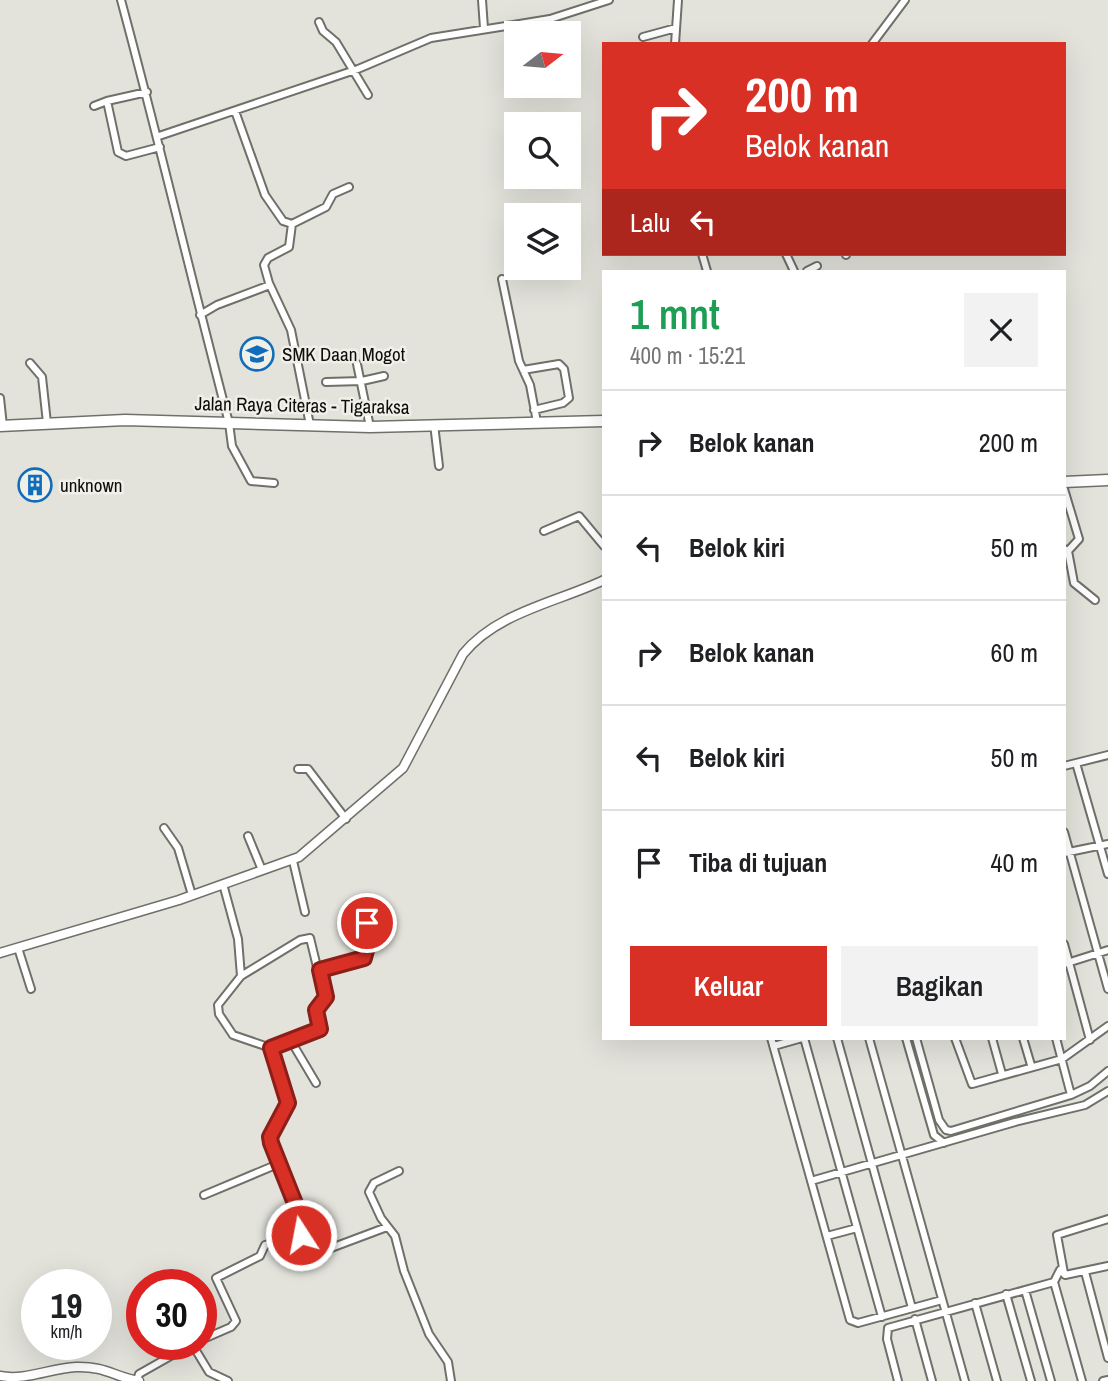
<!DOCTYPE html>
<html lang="id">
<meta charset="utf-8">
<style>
:root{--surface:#fff;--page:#f2f2f2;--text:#202124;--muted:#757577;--line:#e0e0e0;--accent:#d93025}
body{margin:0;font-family:"Archivo Narrow",sans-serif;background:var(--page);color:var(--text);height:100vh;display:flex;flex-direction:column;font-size:26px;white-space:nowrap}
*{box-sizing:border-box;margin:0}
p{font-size:23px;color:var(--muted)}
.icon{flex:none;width:38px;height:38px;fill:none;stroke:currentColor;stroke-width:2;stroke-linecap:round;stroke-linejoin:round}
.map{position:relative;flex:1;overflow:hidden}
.side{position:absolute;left:602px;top:270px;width:464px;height:770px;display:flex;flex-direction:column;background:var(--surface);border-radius:0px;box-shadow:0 7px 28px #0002}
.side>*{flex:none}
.top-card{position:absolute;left:602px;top:42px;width:464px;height:214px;border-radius:0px;box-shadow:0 7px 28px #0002;background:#d93025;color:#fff;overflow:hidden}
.needle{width:46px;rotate:74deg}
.controls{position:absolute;left:504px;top:21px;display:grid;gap:14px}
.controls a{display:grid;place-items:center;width:77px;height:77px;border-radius:0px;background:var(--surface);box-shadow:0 7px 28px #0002;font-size:35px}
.speed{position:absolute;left:21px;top:1269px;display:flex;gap:14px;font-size:35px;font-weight:700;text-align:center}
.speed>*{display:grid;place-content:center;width:91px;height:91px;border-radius:50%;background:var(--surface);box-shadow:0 7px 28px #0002;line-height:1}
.speed small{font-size:18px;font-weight:400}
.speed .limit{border:10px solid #d22;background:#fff;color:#111}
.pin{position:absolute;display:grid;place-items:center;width:60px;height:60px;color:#fff;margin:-30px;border:4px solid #fff;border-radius:50%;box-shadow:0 2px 7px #0007}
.me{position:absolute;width:77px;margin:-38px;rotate:349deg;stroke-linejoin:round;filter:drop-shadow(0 0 5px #0008)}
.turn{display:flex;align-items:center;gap:24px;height:147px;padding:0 28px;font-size:32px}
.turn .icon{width:91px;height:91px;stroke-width:2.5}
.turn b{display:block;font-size:49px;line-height:60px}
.then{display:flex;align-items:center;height:66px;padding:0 28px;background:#0003;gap:14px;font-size:26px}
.round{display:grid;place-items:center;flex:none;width:74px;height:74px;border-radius:0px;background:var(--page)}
.head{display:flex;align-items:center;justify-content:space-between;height:119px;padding:0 28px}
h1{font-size:42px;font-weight:600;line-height:52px;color:#1e9e55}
.primary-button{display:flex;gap:14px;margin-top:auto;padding:14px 28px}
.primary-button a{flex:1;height:80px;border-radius:0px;background:var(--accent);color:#fff;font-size:28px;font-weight:600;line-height:80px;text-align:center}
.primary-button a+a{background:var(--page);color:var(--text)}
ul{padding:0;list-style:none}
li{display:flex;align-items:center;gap:21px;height:105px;padding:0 28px;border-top:2px solid var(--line)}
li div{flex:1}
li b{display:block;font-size:26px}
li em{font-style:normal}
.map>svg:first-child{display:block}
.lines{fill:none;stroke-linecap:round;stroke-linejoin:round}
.minor-casing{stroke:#70706a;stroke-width:10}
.tertiary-casing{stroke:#70706a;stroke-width:11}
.primary-casing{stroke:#70706a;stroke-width:13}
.minor{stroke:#fff;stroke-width:6}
.tertiary{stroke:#fff;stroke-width:8}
.primary{stroke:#fff;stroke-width:10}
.route-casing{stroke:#8d1f18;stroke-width:18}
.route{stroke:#d93025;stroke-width:12}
.labels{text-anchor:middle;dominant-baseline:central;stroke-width:5;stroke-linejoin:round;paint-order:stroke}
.poi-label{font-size:19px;fill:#0d0d0b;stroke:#f0f0e9;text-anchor:start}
.street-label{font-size:19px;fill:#0d0d0b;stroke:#f0f0e9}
</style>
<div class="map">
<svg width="1108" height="1381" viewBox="0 0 1108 1381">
<rect width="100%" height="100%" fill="#e3e3dc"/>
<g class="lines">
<defs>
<path id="minor" d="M121 0C159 141 192 282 229 423L232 446 251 481 274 483
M482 0 484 28
M319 22 323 31 336 42 368 95
M643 37 676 28
M675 44 678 0
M872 44 905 0
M147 92 107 101 118 152 126 156 160 147
M94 106 107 101
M235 111 265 195 283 221 292 224 289 247 268 258 264 265 269 283 291 330 310 425
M159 136 358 69 431 38 550 19 609 0
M292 224 326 207 333 194 349 187
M702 254 707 271
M786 254 794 271
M846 254V255
M807 271 817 266
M502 279 519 361 530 385 537 422
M200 315 217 305 270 285
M30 363 42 377 47 423
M357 364 370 427
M523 370 559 364 564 369 569 398 563 403 534 410
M326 382 362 381 384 376
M0 398 3 426
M434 424 439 466
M1064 489 1079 539 1068 551 1064 549
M544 531 579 516 604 546
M1068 551 1074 583 1095 600
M1076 763 1108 874
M1064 766 1108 755
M298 769H308L346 819
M164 828 178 848 192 895
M1064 832 1108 989
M248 836 262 870
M1064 853 1108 844
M293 861 305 912
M223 884 238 939 241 976
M1064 944 1090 1040
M18 948 31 989
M1064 964 1108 950
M320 970 364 958 366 950 362 931 369 922
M771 1038 850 1320 858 1323 942 1300
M804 1038 882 1317
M837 1038 912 1308
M869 1038 965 1381
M906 1038 934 1135 944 1143
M916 1038 939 1120 946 1130 951 1131 1071 1095 1090 1086 1108 1071
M955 1038 972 1084 1062 1059 1108 1026
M992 1038 1002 1074
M1023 1038 1031 1065
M1056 1038 1071 1095
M291 1041 316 1083
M774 1046 802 1038
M271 1048 233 1035 219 1014 218 1005 241 976 300 940 310 938 325 1000 316 1010 320 1029 271 1048 288 1103 271 1135V1143L298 1211 301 1235
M399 1171 374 1183 369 1192 381 1218 395 1236 404 1271 429 1334 448 1362 451 1381
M811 1181 1015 1122 1085 1105 1108 1091
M204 1195 278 1164
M827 1236 857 1228
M1085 1272 1108 1358
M1064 1273 1057 1235 1108 1219
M1054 1282 1082 1381
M1025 1290 1051 1381
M1006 1294 1031 1381
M975 1303 997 1381
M915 1319 932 1381
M201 1340 231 1327 236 1321 216 1278 260 1256 265 1245 304 1235 312 1253 315 1254 387 1227
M192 1344 209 1372 228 1381
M137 1380 139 1374 192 1344
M898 1381 887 1339 888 1328 1054 1282 1060 1270 1065 1275 1108 1266
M1103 1381 1108 1380"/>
<path id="tertiary" d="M0 953 179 900 299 857 403 768 463 654C497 612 558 602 604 580
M0 1376C25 1381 51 1368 76 1367 106 1366 114 1377 139 1381"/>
<path id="primary" d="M0 426 125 420 370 427 604 421
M1064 482 1108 480"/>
</defs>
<use href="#minor" class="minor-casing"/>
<use href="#tertiary" class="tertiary-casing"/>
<use href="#primary" class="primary-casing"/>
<use href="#minor" class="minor"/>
<use href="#tertiary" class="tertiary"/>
<use href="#primary" class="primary"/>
</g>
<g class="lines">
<defs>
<path id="route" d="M301 1235 298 1211 271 1143 270 1137 288 1103 271 1048 320 1029 316 1010 326 997 320 970 364 958 366 950 362 931 367 923"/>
</defs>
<use href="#route" class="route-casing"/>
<use href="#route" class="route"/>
</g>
<defs>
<symbol id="school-ring" viewBox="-11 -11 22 22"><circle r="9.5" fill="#f0f0e9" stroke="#116cb9" stroke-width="1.5"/><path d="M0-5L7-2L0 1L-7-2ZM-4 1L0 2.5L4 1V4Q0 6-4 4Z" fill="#116cb9"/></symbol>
<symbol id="building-ring" viewBox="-11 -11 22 22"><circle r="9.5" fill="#f0f0e9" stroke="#116cb9" stroke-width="1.5"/><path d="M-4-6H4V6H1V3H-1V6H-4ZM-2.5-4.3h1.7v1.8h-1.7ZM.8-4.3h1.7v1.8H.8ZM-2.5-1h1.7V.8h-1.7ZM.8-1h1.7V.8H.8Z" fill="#116cb9"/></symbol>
</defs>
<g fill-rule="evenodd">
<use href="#school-ring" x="238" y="335" width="38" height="38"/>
<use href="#building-ring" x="16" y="466" width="38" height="38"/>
</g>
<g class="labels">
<g class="poi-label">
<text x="282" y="354">SMK Daan Mogot</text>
<text x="60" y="485">unknown</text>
</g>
<g class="street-label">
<text transform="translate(302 405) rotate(1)">Jalan Raya Citeras - Tigaraksa</text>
</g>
</g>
</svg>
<div class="controls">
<a><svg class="needle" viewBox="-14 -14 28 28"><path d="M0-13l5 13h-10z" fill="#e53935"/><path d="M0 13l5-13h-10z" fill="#757577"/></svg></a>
<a><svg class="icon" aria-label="search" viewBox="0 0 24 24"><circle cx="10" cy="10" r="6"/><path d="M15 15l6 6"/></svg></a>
<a><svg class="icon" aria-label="layers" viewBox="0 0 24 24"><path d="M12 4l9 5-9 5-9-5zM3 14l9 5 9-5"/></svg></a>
</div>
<div class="speed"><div>19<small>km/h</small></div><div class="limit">30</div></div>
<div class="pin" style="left:367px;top:923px;background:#d93025"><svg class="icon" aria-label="arrive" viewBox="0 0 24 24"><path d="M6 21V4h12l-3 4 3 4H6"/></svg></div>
<svg class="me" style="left:301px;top:1235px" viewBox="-20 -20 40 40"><circle r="17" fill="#d93025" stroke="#fff" stroke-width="3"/><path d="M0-11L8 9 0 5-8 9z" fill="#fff"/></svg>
<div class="top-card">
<div class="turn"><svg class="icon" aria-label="right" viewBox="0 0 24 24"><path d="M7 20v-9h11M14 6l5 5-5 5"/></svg><div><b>200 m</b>Belok kanan</div></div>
<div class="then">Lalu<svg class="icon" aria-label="left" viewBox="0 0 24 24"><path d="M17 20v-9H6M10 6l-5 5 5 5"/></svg></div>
</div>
<section class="side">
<div class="head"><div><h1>1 mnt</h1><p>400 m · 15:21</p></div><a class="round"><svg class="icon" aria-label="close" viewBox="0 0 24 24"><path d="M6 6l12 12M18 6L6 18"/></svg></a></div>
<ul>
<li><svg class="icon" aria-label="right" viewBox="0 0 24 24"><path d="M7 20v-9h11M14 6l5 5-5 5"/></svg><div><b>Belok kanan</b></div><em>200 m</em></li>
<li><svg class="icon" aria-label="left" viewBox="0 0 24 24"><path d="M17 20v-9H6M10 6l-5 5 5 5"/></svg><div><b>Belok kiri</b></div><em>50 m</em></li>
<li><svg class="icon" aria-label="right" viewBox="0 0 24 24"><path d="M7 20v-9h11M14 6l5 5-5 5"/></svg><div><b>Belok kanan</b></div><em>60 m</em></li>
<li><svg class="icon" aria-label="left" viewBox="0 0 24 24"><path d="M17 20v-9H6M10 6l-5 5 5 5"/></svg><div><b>Belok kiri</b></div><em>50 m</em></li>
<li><svg class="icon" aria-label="arrive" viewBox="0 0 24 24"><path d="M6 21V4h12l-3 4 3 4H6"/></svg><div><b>Tiba di tujuan</b></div><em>40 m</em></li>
</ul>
<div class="primary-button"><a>Keluar</a><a>Bagikan</a></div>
</section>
</div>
